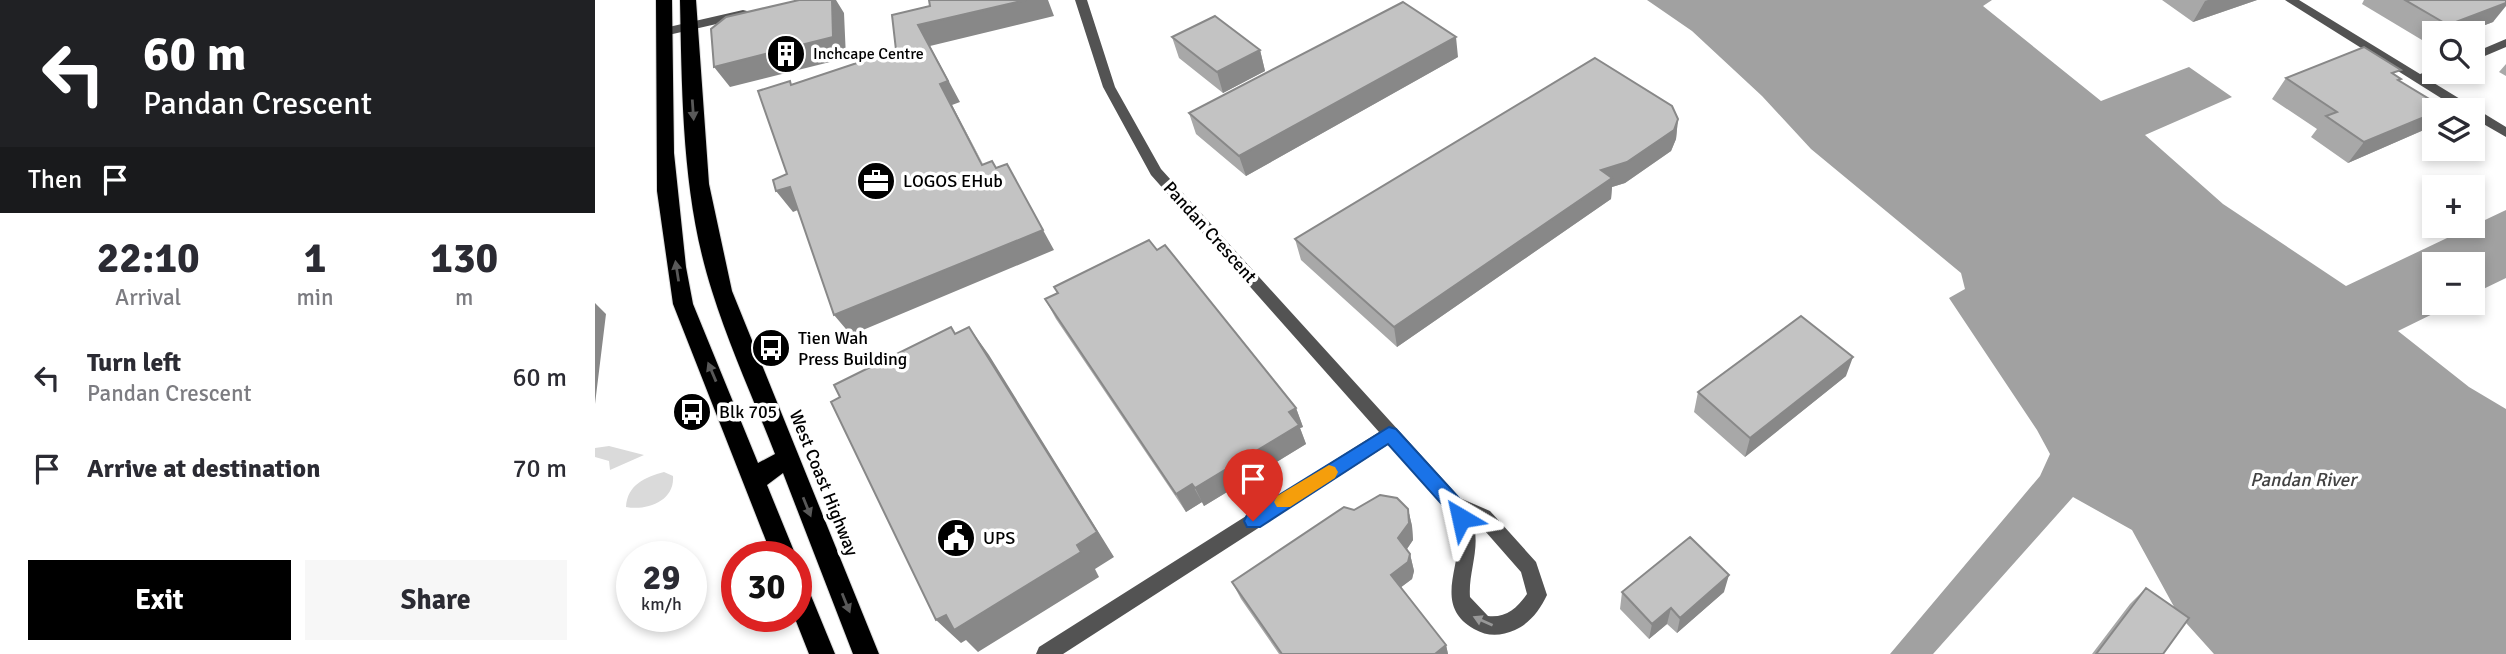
<!DOCTYPE html>
<meta charset="utf-8">
<style>
:root{--surface:#fff;--page:#f7f7f7;--text:#2b2b33;--muted:#7c7c81;--accent:#000}
body{margin:0;font-family:Signika,sans-serif;background:var(--page);color:var(--text);height:100vh;display:flex;flex-direction:column;font-size:26px;white-space:nowrap}
*{box-sizing:border-box;margin:0}
p{font-size:23px;color:var(--muted)}
.icon{flex:none;width:38px;height:38px;fill:none;stroke:currentColor;stroke-width:2;stroke-linecap:round;stroke-linejoin:round}
.map{position:relative;flex:1;overflow:hidden}
.side{display:flex;flex-direction:column;background:var(--surface);width:595px}
.side>*{flex:none}
.banner{background:#202124;color:#fff;overflow:hidden}
.buttons{position:absolute;left:1827px;top:21px;display:grid;gap:14px}
.buttons a{display:grid;place-items:center;width:63px;height:63px;border-radius:0px;background:var(--surface);box-shadow:0 4px 10px #0003;font-size:35px}
.speed{position:absolute;left:21px;top:541px;display:flex;gap:14px;font-size:35px;font-weight:700;text-align:center}
.speed>*{display:grid;place-content:center;width:91px;height:91px;border-radius:50%;background:var(--surface);box-shadow:0 4px 10px #0003;line-height:1}
.speed small{font-size:18px;font-weight:400}
.speed .limit{border:10px solid #d22;background:#fff;color:#111}
.pin{position:absolute;display:grid;place-items:center;width:60px;height:60px;color:#fff;margin:-72px -30px;border-radius:50% 50% 50% 0;rotate:-45deg;box-shadow:0 0 7px #0007}
.pin .icon{rotate:45deg}
.me{position:absolute;width:77px;margin:-38px;rotate:324deg;stroke-linejoin:round;filter:drop-shadow(0 0 5px #0008)}
.turn{display:flex;align-items:center;gap:24px;height:147px;padding:0 28px;font-size:32px}
.turn .icon{width:91px;height:91px;stroke-width:2.5}
.turn b{display:block;font-size:49px;line-height:60px}
.then{display:flex;align-items:center;height:66px;padding:0 28px;background:#0003;gap:14px;font-size:26px}
.eta{display:flex;justify-content:space-evenly;align-items:center;height:119px;text-align:center}
.eta b{font-size:42px;font-weight:800;line-height:49px}
.action{display:flex;gap:14px;margin-top:auto;padding:14px 28px}
.action a{flex:1;height:80px;border-radius:0px;background:var(--accent);color:#fff;font-size:28px;font-weight:800;line-height:80px;text-align:center}
.action a+a{background:var(--page);color:var(--text)}
ul{padding:0;list-style:none}
li{display:flex;align-items:center;gap:21px;height:91px;padding:0 28px}
li div{flex:1}
li b{display:block;font-size:26px}
li em{font-style:normal}
main{display:flex;flex:1;min-height:0}
.map>svg:first-child{display:block}
.green{fill:#dadada}
.water{fill:#a1a1a1}
.lines{fill:none;stroke-linecap:round;stroke-linejoin:round}
.highway-casing{stroke:#dbdbdb;stroke-width:2}
.minor{fill:#535353;fill-rule:evenodd}
.highway{fill:#000;fill-rule:evenodd}
.wall{fill:#a8a8a8}
.shaded-wall{fill:#888}
.building{fill:#c3c3c3;stroke:#888;stroke-width:2}
.oneway{fill:#595959}
.oneway2{fill:#989898}
.route{fill:#1a73e8;stroke:#114b97;stroke-width:2}
.slow{fill:#f59e0b}
.labels{text-anchor:middle;dominant-baseline:central;stroke-width:7;stroke-linejoin:round;paint-order:stroke}
.far-poi-label{font-size:16px;fill:#000;stroke:#fff;text-anchor:start}
.poi-label{font-size:18px;fill:#000;stroke:#fff;text-anchor:start}
.street-label{font-size:18px;fill:#000;stroke:#fff}
.water-label{font-size:19px;font-style:italic;fill:#424242;stroke:#fff}
</style>
<main>
<section class="side">
<div class="banner">
<div class="turn"><svg class="icon" aria-label="left" viewBox="0 0 24 24"><path d="M17 20v-9H6M10 6l-5 5 5 5"/></svg><div><b>60 m</b>Pandan Crescent</div></div>
<div class="then">Then<svg class="icon" aria-label="arrive" viewBox="0 0 24 24"><path d="M6 21V4h12l-3 4 3 4H6"/></svg></div>
</div>
<div class="eta">
<div><b>22:10</b><p>Arrival</p></div>
<div><b>1</b><p>min</p></div>
<div><b>130</b><p>m</p></div>
</div>
<ul>
<li><svg class="icon" aria-label="left" viewBox="0 0 24 24"><path d="M17 20v-9H6M10 6l-5 5 5 5"/></svg><div><b>Turn left</b><p>Pandan Crescent</p></div><em>60 m</em></li>
<li><svg class="icon" aria-label="arrive" viewBox="0 0 24 24"><path d="M6 21V4h12l-3 4 3 4H6"/></svg><div><b>Arrive at destination</b></div><em>70 m</em></li>
</ul>
<div class="action"><a>Exit</a><a>Share</a></div>
</section>
<div class="map">
<svg width="1911" height="654" viewBox="0 0 1911 654">
<rect width="100%" height="100%" fill="#fff"/>
<path class="green" d="M14 446 49 455 15 470 14 461 0 457V448Z
M69 472 78 476C80 501 52 511 31 507 32 485 50 477 69 472Z"/>
<path class="water" d="M1052 0H1397L1388 6 1506 101 1594 67 1637 97 1550 135 1628 204 1751 286 1911 210V278L1878 294V264H1839V303H1860L1803 331 1874 387 1911 409V654H1619L1583 614 1537 530 1478 497 1338 654H1295L1445 476 1455 454 1442 430 1354 298 1370 289 1366 273 1216 149 1167 96 1097 31Z"/>
<g class="lines">
<defs>
<path id="highway" d="M61 0H77L79 153 91 267 98 304 163 463 180 454C159 400 134 346 117 291 87 198 87 96 85 0H101L114 184 137 291 284 654H258L188 473 172 485 201 556H177L78 304 62 191Z
M201 577 210 581 240 654H214L199 616Z"/>
</defs>
<use href="#highway" class="highway-casing"/>
<path class="minor" d="M480 0H492L520 87 566 169 865 498 895 511 906 523 941 562 952 595C945 610 935 623 920 630 906 636 893 637 879 629 832 602 876 556 859 521 846 494 814 466 794 444L468 654H441L444 647 784 432 556 175 508 87ZM877 520 883 523 926 572 932 594C922 608 911 618 893 616L875 597C873 571 887 546 877 520Z
M1690 0H1704L1825 74 1839 69V72H1849L1834 80 1911 127V137L1878 118V110H1865Z
M148 10 152 11V17L69 36 63 32 65 29Z
M1911 39V47L1878 61V53Z"/>
<use href="#highway" class="highway"/>
</g>
<path class="wall" d="M1567 0H1662L1598 22Z
M1769 0H1911L1898 22 1869 33H1839V45L1837 46 1767 4Z
M577 37 665 50 670 71 628 93 584 58Z
M863 57 651 176 601 134 594 113Z
M1911 64V76L1904 72Z
M1801 75 1805 81 1839 110V120L1831 129 1753 163 1716 137 1722 129 1677 99 1691 78Z
M1083 119 1081 139 1076 151 1030 183 1017 187 1016 199 802 347 706 260 700 239Z
M459 287 701 408 708 427 705 428 711 444 609 506 607 502 591 512 461 319 450 299 463 293Z
M1251 376 1150 457 1099 412 1103 392Z
M813 509 817 526 818 540 812 549 815 554 819 571 817 579 806 587 851 645 853 654H684L646 599 637 582Z
M1551 588 1568 654H1497L1535 604Z
M1027 592H1129L1082 633 1072 624 1054 639 1025 609Z"/>
<path class="shaded-wall" d="M237 0H241L249 13 251 58 135 87 119 67Z
M431 0H453L459 16 335 46 365 102 357 105 399 185 345 84 323 25Z
M1613 0H1662L1598 22 1610 1Z
M1911 3V6L1898 22 1869 33H1846L1853 25Z
M861 37 863 57 651 176 644 156Z
M665 50 670 71 628 93 622 72Z
M1839 113V120L1831 129 1753 163 1769 142Z
M1083 119 1081 139 1076 151 1030 183 1017 187 1016 199 802 347 799 327 1006 170Z
M195 187 210 207 198 212 181 191Z
M448 230 459 250 256 335 239 315Z
M0 303 11 314 0 404Z
M374 327 394 355 519 557 500 569 504 577 383 652 371 640 366 643 341 620 482 545Z
M1258 357 1251 376 1150 457 1155 438Z
M701 408 708 427 705 428 711 444 609 506 600 488 694 412Z
M597 484 607 502 591 512 581 494Z
M813 509 817 526 818 540 807 556 803 538Z
M815 554 819 571 817 579 801 591 796 575Z
M1134 575 1129 592 1082 633 1085 618Z
M1076 608 1072 624 1054 639 1057 624Z
M851 645 853 654H840Z"/>
<path class="building" d="M204 0H237L238 37 119 67 116 29 131 17Z
M334 0H431L323 25 353 81 345 84 387 165 397 161 401 168 412 164 448 230 239 315 195 187 181 191 178 180 192 174 163 91 195 81 196 85 301 50 297 15 335 6Z
M1810 0H1911V3L1853 25Z
M808 2 861 37 644 156 594 113Z
M620 16 665 50 622 72 577 37Z
M1769 47 1806 70 1797 73 1806 79 1803 80 1849 108 1845 110H1839V113L1769 142 1731 116 1742 112 1691 78Z
M1000 58 1077 106 1083 119 1079 130 1032 162 1006 170 1017 178 799 327 700 239Z
M554 240 562 250 570 245 701 408 694 412 704 425 600 488 597 484 581 494 450 299 463 293 459 287Z
M1206 316 1258 357 1155 438 1103 392Z
M356 327 360 334 374 327 502 532 482 545 486 552 359 630 351 615 341 620 236 402 245 397 239 385Z
M785 495 802 498 813 509 814 523 803 538 815 554 813 562 796 575 851 645 840 654H687L637 582 749 507 759 510Z
M1095 537 1134 575 1085 618 1076 608 1057 624 1027 592Z
M1551 588 1594 618 1568 654H1501Z"/>
<defs><path id="oneway-solid" d="M-6-.8H1V-3.2L6.5 0L1 3.2V.8H-6Z" transform="scale(1.75)"/></defs>
<g class="oneway">
<use href="#oneway-solid" transform="translate(98 110) rotate(86)"/>
<use href="#oneway-solid" transform="translate(82 271) rotate(-99)"/>
<use href="#oneway-solid" transform="translate(117 372) rotate(-113)"/>
<use href="#oneway-solid" transform="translate(212 507) rotate(68)"/>
<use href="#oneway-solid" transform="translate(251 603) rotate(68)"/>
</g>
<use class="oneway2" href="#oneway-solid" transform="translate(888 621) rotate(-156)"/>
<path class="route" d="M794 427 801 429 865 499 875 518 873 524H860L852 510 793 444 665 527H652L649 521 652 515Z"/>
<path class="slow" d="M734 465 740 467 743 472 740 478 695 507H682L679 502 682 496Z"/>
<defs>
<symbol id="building-disc" viewBox="-11 -11 22 22"><circle r="9.5" fill="#000" stroke="#fff"/><path d="M-4-6H4V6H1V3H-1V6H-4ZM-2.5-4.3h1.7v1.8h-1.7ZM.8-4.3h1.7v1.8H.8ZM-2.5-1h1.7V.8h-1.7ZM.8-1h1.7V.8H.8Z" fill="#fff"/></symbol>
<symbol id="office-disc" viewBox="-11 -11 22 22"><circle r="9.5" fill="#000" stroke="#fff"/><path d="M-6-3h4V-5.5h4V-3h4V5H-6ZM-1-4.5V-3h2v-1.5ZM-6 0V1H6V0Z" fill="#fff"/></symbol>
<symbol id="bus-disc" viewBox="-11 -11 22 22"><circle r="9.5" fill="#000" stroke="#fff"/><path d="M-5-6H5V4H4V6H2V4H-2V6H-4V4H-5ZM-3.5-4V0h7V-4ZM-3.5 1.2v1.5H-2V1.2ZM2 1.2v1.5H3.5V1.2Z" fill="#fff"/></symbol>
<symbol id="civic-disc" viewBox="-11 -11 22 22"><circle r="9.5" fill="#000" stroke="#fff"/><path d="M-.6-6.5H3V-4.5H.6V-3L4-1V1h2V6H-6V1h2V-1L-.6-3ZM-1.2 2.5V6h2.4V2.5Z" fill="#fff"/></symbol>
</defs>
<g fill-rule="evenodd">
<use href="#building-disc" x="169" y="32" width="44" height="44"/>
<use href="#office-disc" x="259" y="159" width="44" height="44"/>
<use href="#bus-disc" x="154" y="326" width="44" height="44"/>
<use href="#bus-disc" x="75" y="390" width="44" height="44"/>
<use href="#civic-disc" x="339" y="516" width="44" height="44"/>
</g>
<g class="labels">
<g class="far-poi-label">
<text x="218" y="54">Inchcape Centre</text>
</g>
<g class="poi-label">
<text x="308" y="181">LOGOS EHub</text>
<text x="203" y="338">Tien Wah<tspan x="203" dy="21">Press Building</tspan></text>
<text x="124" y="412">Blk 705</text>
<text x="388" y="538">UPS</text>
</g>
<g class="street-label">
<text transform="translate(615 232) rotate(48)">Pandan Crescent</text>
<text transform="translate(229 483) rotate(68)">West Coast Highway</text>
</g>
<g class="water-label">
<text x="1708" y="480">Pandan River</text>
</g>
</g>
</svg>
<div class="buttons">
<a><svg class="icon" aria-label="search" viewBox="0 0 24 24"><circle cx="10" cy="10" r="6"/><path d="M15 15l6 6"/></svg></a>
<a><svg class="icon" aria-label="layers" viewBox="0 0 24 24"><path d="M12 4l9 5-9 5-9-5zM3 14l9 5 9-5"/></svg></a>
<a>+</a>
<a>−</a>
</div>
<div class="speed"><div>29<small>km/h</small></div><div class="limit">30</div></div>
<div class="pin" style="left:658px;top:521px;background:#d93025"><svg class="icon" aria-label="arrive" viewBox="0 0 24 24"><path d="M6 21V4h12l-3 4 3 4H6"/></svg></div>
<svg class="me" style="left:866px;top:518px" viewBox="-20 -20 40 40"><path d="M0-17L14 15 0 8-14 15z" fill="#1a73e8" stroke="#fff" stroke-width="4"/></svg>
</div>
</main>
